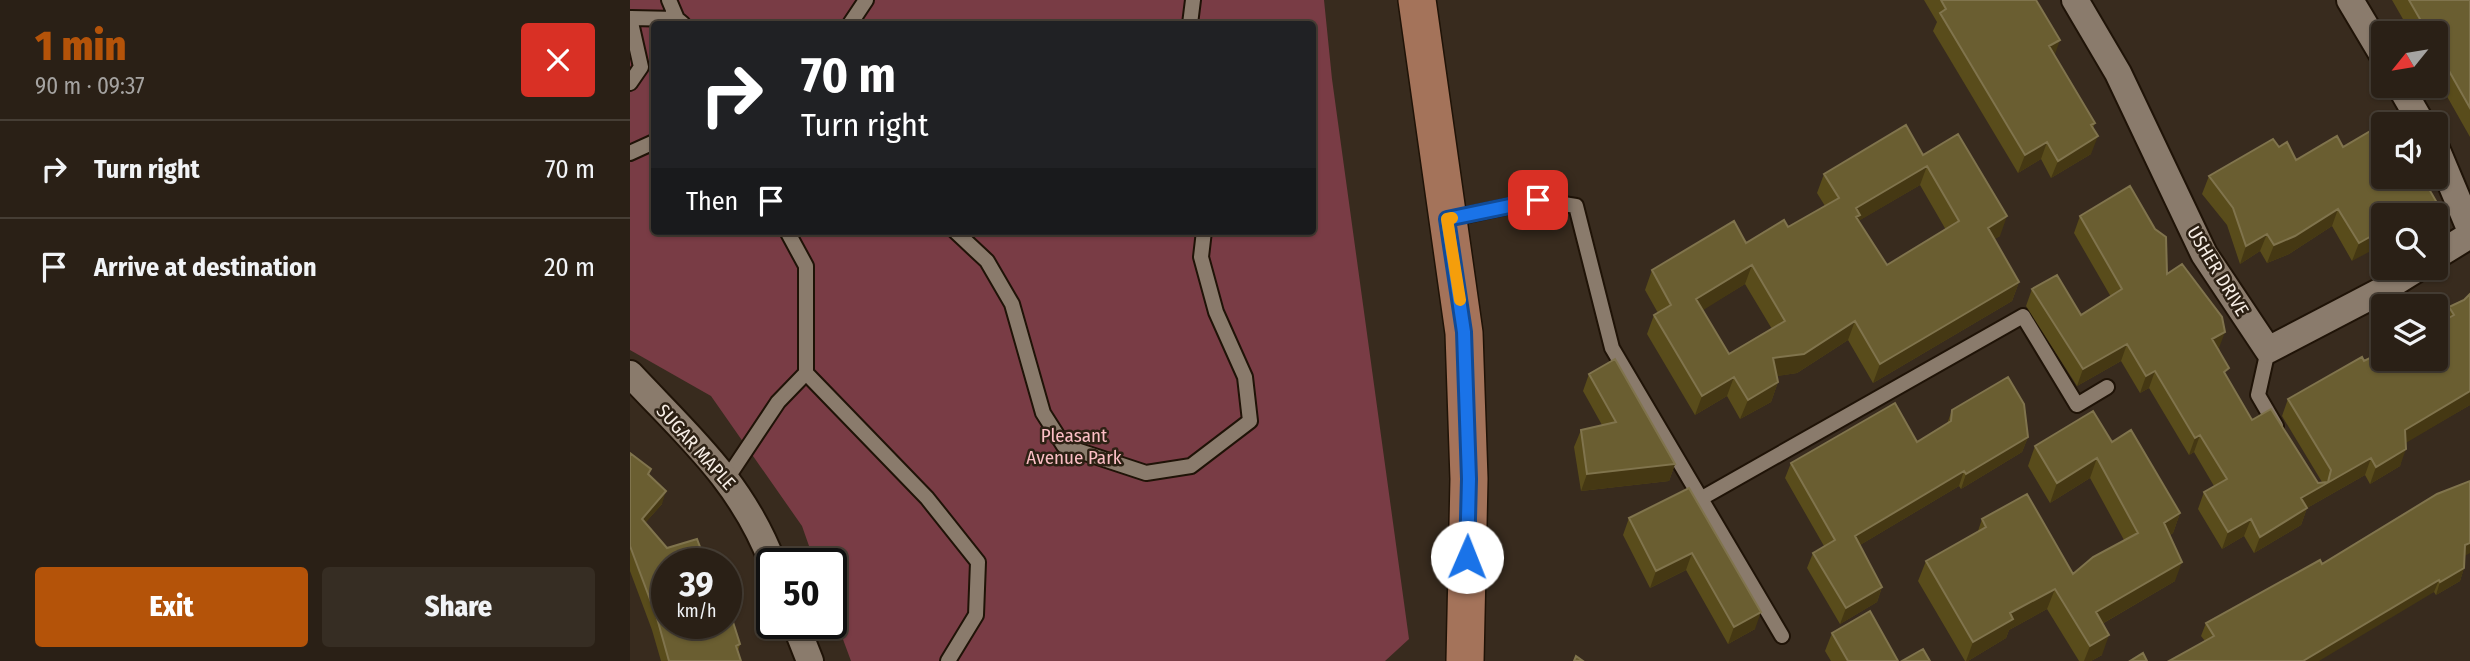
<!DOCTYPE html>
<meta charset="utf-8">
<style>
:root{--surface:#2a2016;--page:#362d23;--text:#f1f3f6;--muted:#a5a3a1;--line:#463e35;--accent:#b45309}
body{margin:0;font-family:"Fira Sans Condensed",sans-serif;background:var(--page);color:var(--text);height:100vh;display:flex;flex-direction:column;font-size:26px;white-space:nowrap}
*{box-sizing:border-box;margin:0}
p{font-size:23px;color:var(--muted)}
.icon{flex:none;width:38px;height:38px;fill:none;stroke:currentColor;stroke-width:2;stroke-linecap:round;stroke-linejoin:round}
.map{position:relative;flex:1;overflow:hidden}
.sheet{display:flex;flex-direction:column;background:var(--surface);width:630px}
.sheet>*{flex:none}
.banner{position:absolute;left:21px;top:21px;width:665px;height:214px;border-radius:7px;box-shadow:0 2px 5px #0004,0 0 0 2px var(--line);background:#202124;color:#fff;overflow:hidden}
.needle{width:46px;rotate:240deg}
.controls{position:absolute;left:1741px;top:21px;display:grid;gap:14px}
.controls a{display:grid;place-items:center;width:77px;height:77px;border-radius:7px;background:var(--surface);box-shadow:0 2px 5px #0004,0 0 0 2px var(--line);font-size:35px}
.speed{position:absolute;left:21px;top:548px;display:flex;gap:14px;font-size:35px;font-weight:700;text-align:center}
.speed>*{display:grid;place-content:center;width:91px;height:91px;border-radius:50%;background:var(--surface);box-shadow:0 2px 5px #0004,0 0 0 2px var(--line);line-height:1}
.speed small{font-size:18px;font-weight:400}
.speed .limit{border:4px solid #111;border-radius:10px;background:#fff;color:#111}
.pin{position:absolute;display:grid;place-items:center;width:60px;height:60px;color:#fff;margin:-30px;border-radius:14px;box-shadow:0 4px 10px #0006}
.me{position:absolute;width:77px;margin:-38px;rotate:1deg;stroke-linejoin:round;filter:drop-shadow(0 0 5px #0008)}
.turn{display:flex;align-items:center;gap:24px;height:147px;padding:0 35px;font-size:32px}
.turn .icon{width:91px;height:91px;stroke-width:2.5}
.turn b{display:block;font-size:49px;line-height:60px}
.then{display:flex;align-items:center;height:66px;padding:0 35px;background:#0003;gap:14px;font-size:26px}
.round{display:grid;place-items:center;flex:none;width:74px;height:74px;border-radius:7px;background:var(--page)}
.headline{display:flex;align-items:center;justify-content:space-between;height:119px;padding:0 35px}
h1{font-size:42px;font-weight:800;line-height:52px;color:var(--accent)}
.cta{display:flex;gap:14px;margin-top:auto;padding:14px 35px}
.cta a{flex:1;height:80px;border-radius:7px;background:var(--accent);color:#fff;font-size:28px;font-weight:800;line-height:80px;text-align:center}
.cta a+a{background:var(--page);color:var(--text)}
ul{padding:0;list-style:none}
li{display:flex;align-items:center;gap:21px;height:98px;padding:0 35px;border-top:2px solid var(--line)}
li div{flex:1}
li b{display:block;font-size:26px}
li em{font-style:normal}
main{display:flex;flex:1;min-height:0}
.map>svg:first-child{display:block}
.green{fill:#793c45;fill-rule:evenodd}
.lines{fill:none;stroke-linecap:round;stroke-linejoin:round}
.lane-casing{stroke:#1f1307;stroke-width:18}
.street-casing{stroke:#1f1307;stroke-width:30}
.secondary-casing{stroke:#1f1307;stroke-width:40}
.lane{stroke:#8a7b6c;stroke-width:14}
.street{stroke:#8a7b6c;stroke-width:26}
.secondary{stroke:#a4735a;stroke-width:37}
.wall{fill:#594c1b;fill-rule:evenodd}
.shaded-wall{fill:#453813}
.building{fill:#6a5e31;stroke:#80744d;stroke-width:2;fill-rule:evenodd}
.route-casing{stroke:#114b97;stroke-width:18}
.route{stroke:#1a73e8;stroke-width:12}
.slow{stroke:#f59e0b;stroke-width:12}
.labels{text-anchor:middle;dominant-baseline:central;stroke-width:5;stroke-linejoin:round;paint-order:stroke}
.street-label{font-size:19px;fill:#f7eee6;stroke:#2d2114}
.park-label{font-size:19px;fill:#fcbfc5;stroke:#2d2114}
</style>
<main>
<section class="sheet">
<div class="headline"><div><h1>1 min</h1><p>90 m · 09:37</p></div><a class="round" style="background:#d93025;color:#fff"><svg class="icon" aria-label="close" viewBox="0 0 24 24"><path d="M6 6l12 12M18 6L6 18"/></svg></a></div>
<ul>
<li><svg class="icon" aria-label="right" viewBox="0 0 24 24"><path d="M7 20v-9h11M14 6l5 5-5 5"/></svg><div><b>Turn right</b></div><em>70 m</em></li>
<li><svg class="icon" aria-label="arrive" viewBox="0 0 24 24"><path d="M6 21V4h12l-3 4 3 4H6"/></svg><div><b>Arrive at destination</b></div><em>20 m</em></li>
</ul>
<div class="cta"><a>Exit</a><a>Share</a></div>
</section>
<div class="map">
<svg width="1840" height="661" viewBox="0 0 1840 661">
<rect width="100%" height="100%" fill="#382b1e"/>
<path class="green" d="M0 0H694L702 79 779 639 755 661H221L201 607V564L185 563 172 526 81 396 0 350ZM24 24H682V231H24Z"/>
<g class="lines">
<defs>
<path id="lane" d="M39 0 47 19
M0 18 11 67 0 83
M1 18 47 19 53 24
M220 24 236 0
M560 24 563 0
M0 153 24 142
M819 219 908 200 946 206 982 348 1152 636
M157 231 176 266V373
M325 231 357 261 382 304 413 413 434 446 516 473 561 466 620 421 615 377 586 312 571 257 574 231
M1638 350 1628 395 1646 426
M98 477 148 402 176 373 297 498 348 562 346 615 318 661
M1072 498 1393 316 1447 405 1477 387"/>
<path id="street" d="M1445 0 1488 73 1574 254 1638 350 1751 291 1788 268
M1720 0 1754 57
M1770 86 1792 124
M1806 148 1840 229
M1806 256 1840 235
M0 374C58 436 112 482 143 564
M165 623 180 661"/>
<path id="secondary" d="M787 0 834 333 839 479 835 661"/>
</defs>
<use href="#lane" class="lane-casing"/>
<use href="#street" class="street-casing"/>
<use href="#secondary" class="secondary-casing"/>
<use href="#lane" class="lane"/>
<use href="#street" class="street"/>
<use href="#secondary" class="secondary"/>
</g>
<path class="wall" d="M1294 0H1406L1424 56 1465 123 1463 128 1461 154 1421 178 1411 159 1388 173 1303 31 1307 22Z
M1762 0H1840V137L1806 77V33H1781Z
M1649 147 1666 160 1713 147 1806 201 1801 215H1754L1722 261 1702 226 1659 254 1637 263 1630 251 1610 264 1597 225 1572 194 1579 176Z
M1293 155 1370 236 1364 239 1389 282 1382 301 1243 383 1218 340 1167 373 1147 376 1148 382 1141 402 1110 419 1097 396 1065 415 1017 334 1024 315 1028 313 1015 290 1022 270 1116 243 1158 227 1195 206 1187 193 1194 174ZM1290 185 1316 230 1257 265 1228 221ZM1115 284 1142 329 1099 354 1072 310Z
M1450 216 1537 274 1589 348 1596 376 1622 420 1688 483 1692 482 1652 416 1658 399 1734 361 1754 359H1806L1814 320 1819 307 1834 300 1840 294V405L1776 442 1770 466 1740 484 1735 475 1677 508 1671 525 1624 553 1614 536 1592 549 1568 509 1574 492 1584 486 1564 452 1559 455 1519 388 1510 393 1491 361 1447 386 1396 306 1402 289 1451 315 1481 297 1444 233Z
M959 374 1045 464 1039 481 951 491 944 447 951 430 972 425 953 391Z
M1322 410 1398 437 1392 452 1331 489 1329 486 1230 545 1252 587 1247 602 1210 624 1177 568 1183 553 1194 546 1155 478 1161 463 1287 442 1317 424Z
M1482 442 1550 513 1543 533 1540 535 1545 581 1472 624V655L1461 661H1449L1417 609 1379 630 1376 638 1338 661H1335L1288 581 1296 561 1348 531 1352 519 1443 574 1494 540 1460 478 1420 503 1398 466 1405 446Z
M0 453 21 469 19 475 32 504 15 523 110 644 108 651 111 661H31L22 630 0 571Z
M1059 488 1125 629 1098 644 1056 570 1020 588 993 535 999 518Z
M1835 556 1834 568 1830 581 1806 595 1804 592 1575 641 1571 636 1576 623 1692 564Z
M1202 633 1268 661H1201L1195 651Z"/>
<path class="shaded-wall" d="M1430 40 1424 57 1419 46Z
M1468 136 1461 154 1421 178 1428 161Z
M1417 142 1411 159 1388 173 1395 155Z
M1297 166 1290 185 1227 222 1223 234 1226 208Z
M1806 201 1801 215H1780Z
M1708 209 1702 226 1659 254 1637 263 1644 245Z
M1377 216 1370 236 1351 247 1358 228Z
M1754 229V244L1722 261 1729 243Z
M1637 234 1630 251 1610 264 1616 246Z
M1122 265 1115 284 1059 319 1066 299Z
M1389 282 1382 301 1243 383 1250 364Z
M1225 321 1218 340 1167 373 1136 378 1143 358Z
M1595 332 1589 348 1576 356 1582 339Z
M1497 344 1491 361 1447 386 1453 369Z
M1525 371 1519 388 1510 393 1516 376Z
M1104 377 1097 396 1065 415 1072 396Z
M1148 382 1141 402 1110 419 1118 400Z
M1840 391V405L1769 447 1775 430Z
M1570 435 1564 452 1559 455 1565 438Z
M1398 437 1392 452 1331 489 1336 474Z
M1776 449 1770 466 1740 484 1746 467Z
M1467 458 1460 478 1420 503 1427 483Z
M1741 458 1735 475 1677 508 1671 525 1624 553 1630 537 1671 498Z
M1045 464 1039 481 951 491 957 474Z
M1334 471 1329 486 1220 551 1225 536Z
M36 491 32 504 7 532 12 519Z
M1550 513 1543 533 1527 542 1534 523Z
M1621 519 1614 536 1592 549 1598 532Z
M1840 543V553L1831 558 1835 545Z
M1062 553 1056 570 1020 588 1026 571Z
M1552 562 1545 581 1458 632 1466 612Z
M1834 568 1830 581 1806 595 1810 582Z
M1809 580 1804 592 1689 661H1673Z
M1252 587 1247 602 1210 624 1216 608Z
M1425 589 1417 609 1379 630 1376 638 1338 661H1336L1343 642 1380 613Z
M1131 612 1125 629 1098 644 1104 627Z
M1479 635 1472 655 1461 661H1454L1460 646Z"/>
<path class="building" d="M1311 0H1406L1430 40 1419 46 1465 123 1461 125 1468 136 1428 161 1417 142 1395 155 1310 13 1316 9Z
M1779 0H1840V108L1806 48V33H1798Z
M1759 120 1762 124H1754V177H1792L1806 201 1780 215H1754V229L1729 243 1708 209 1665 236 1644 245 1637 234 1616 246 1603 208 1579 176 1643 139 1649 147 1657 142 1666 160 1707 136 1713 147Z
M1276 125 1293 155 1328 134 1377 216 1358 228 1389 282 1250 364 1225 321 1174 354 1143 358 1148 382 1118 400 1104 377 1072 396 1024 315 1041 305 1022 270 1104 221 1116 243 1154 220 1158 227 1209 198 1194 174ZM1297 166 1329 221 1257 265 1226 217 1230 215 1226 208ZM1122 265 1155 321 1099 354 1066 299Z
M1500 186 1525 229 1536 237 1537 274 1552 264 1592 317 1595 332 1582 339 1599 368 1594 372 1622 420 1641 409 1688 483 1698 482 1701 470 1658 399 1732 357 1734 361 1754 351V359H1806V325L1824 315 1819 307 1834 300 1840 294V391L1775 430 1776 449 1746 467 1741 458 1671 498 1677 508 1630 537 1621 519 1598 532 1574 492 1597 479 1570 435 1565 438 1525 371 1516 376 1497 344 1453 369 1402 289 1427 275 1451 315 1492 289 1450 216Z
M985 359 1045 464 957 474 951 430 986 422 959 374Z
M1378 377 1394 404 1398 437 1336 474 1334 471 1225 536 1252 587 1216 608 1183 553 1205 540 1161 463 1265 403 1287 442 1321 421 1322 410Z
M1463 411 1482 442 1501 430 1550 513 1534 523 1552 562 1466 612 1479 635 1460 646 1425 589 1380 613 1383 619 1343 642 1296 561 1356 527 1352 519 1397 494 1443 574 1463 557 1508 533 1467 458 1427 483 1405 446Z
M0 453 21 469 18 474 36 491 12 519 37 548 67 539 75 560 83 558 85 564H37V623H96V600L110 644 106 646 111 661H39L27 618 0 546Z
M1840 481V543L1835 545 1834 568 1810 582 1809 580 1673 661H1539L1584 636 1576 623 1690 560 1692 564 1807 494Z
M1059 488 1131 612 1104 627 1062 553 1026 571 999 518Z
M1240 611 1268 661H1218L1202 633Z
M1293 649 1300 661H1272Z
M1513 653 1517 661H1500Z
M946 656 953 661H944Z"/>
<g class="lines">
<defs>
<path id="route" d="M837 557 839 479 834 332 817 219 908 200"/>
</defs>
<use href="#route" class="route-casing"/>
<use href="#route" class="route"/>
<path class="slow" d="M822 218 817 219 830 300"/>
</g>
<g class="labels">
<g class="street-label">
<text transform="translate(1588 271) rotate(59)">USHER DRIVE</text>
<text transform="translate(66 447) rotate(48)">SUGAR MAPLE</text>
</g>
<g class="park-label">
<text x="444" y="435">Pleasant<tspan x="444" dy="22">Avenue Park</tspan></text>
</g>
</g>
</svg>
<div class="controls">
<a><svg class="needle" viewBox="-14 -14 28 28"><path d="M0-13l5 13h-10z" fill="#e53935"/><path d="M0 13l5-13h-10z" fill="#a5a3a1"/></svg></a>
<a><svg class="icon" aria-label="sound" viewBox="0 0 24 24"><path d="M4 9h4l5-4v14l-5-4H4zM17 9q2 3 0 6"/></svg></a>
<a><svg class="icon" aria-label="search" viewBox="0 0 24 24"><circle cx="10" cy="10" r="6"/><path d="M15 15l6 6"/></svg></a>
<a><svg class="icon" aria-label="layers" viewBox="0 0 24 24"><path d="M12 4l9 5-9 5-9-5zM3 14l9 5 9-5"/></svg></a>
</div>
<div class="speed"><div>39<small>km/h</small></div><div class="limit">50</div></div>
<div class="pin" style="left:908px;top:200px;background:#d93025"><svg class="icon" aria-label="arrive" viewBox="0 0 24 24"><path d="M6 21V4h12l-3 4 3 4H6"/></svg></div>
<svg class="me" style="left:837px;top:557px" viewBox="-20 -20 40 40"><circle r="19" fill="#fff"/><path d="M0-13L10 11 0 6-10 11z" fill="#1a73e8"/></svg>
<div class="banner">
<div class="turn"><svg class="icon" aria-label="right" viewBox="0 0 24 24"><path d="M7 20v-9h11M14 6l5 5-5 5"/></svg><div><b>70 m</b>Turn right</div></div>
<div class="then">Then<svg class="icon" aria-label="arrive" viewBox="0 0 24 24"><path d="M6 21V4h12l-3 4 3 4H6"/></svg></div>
</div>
</div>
</main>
